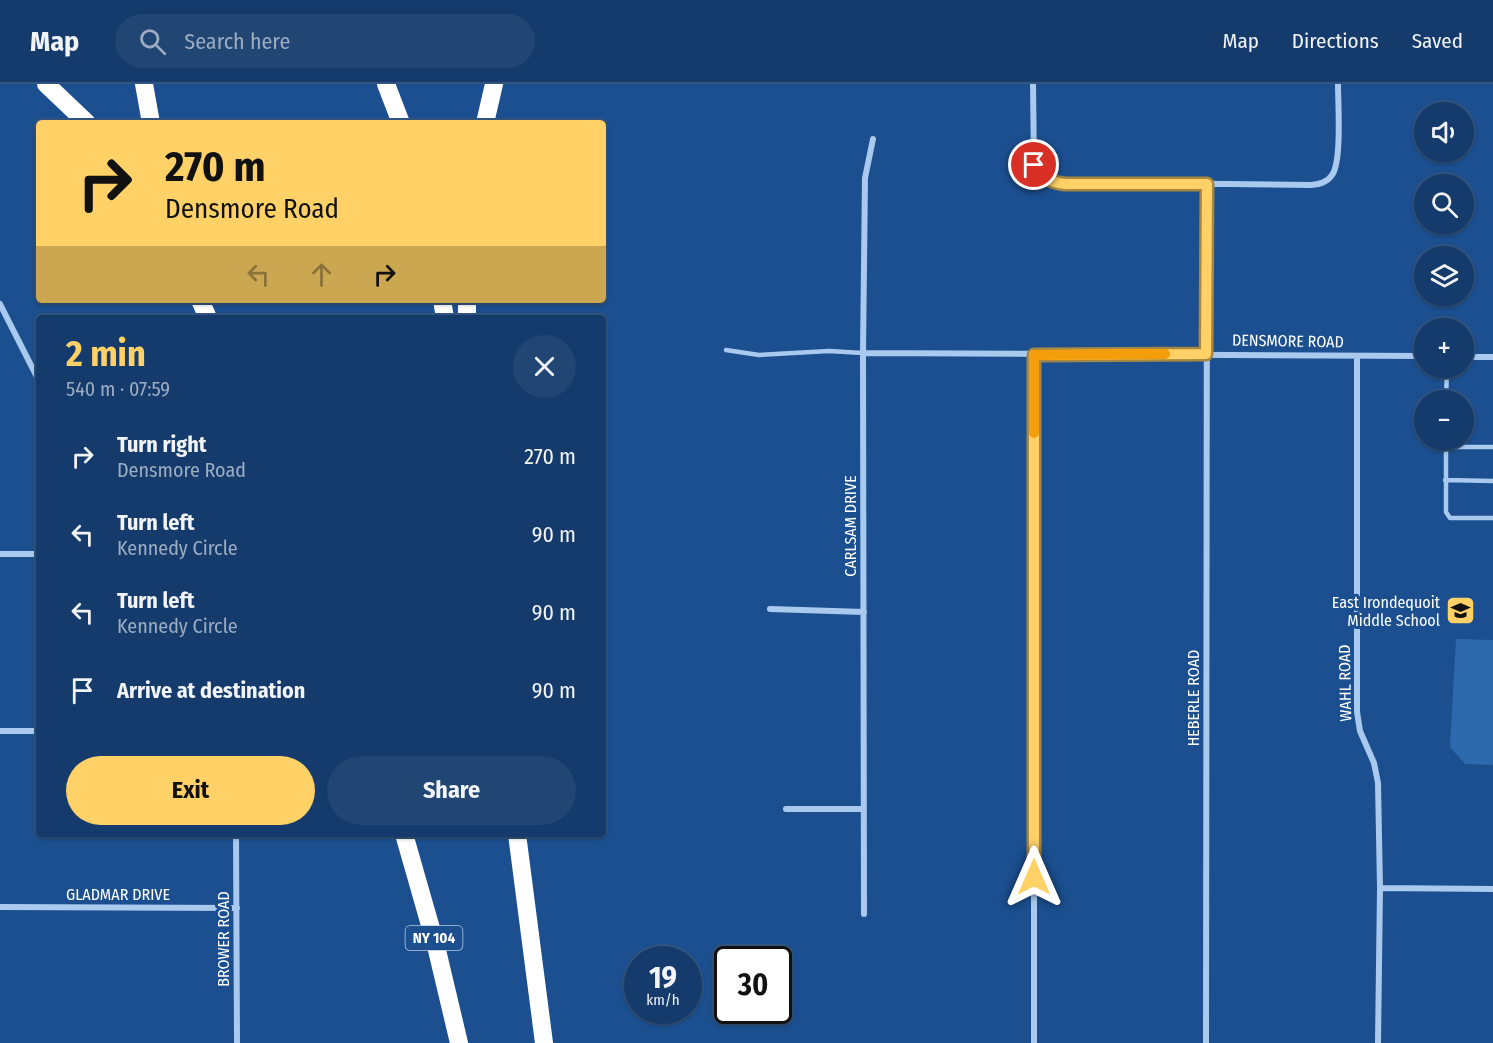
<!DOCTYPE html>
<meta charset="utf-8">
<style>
:root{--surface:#143b6b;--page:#214673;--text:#f1f3f6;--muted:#9dadc1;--line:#33557e;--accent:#ffd166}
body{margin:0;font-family:"Fira Sans Condensed",sans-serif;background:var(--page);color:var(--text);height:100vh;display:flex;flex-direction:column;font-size:22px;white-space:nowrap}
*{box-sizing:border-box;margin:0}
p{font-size:20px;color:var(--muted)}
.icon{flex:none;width:33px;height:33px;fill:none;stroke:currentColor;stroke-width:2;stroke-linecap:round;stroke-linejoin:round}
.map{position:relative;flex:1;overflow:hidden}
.drawer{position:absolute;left:36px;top:231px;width:570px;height:522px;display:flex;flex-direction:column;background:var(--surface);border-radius:6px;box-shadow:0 2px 4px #0004,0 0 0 2px var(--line)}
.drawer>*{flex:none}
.top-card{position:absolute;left:36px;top:36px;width:570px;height:183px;border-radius:6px;box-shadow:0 2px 4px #0004,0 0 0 2px var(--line);background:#ffd166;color:#111;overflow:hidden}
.fabs{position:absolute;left:1414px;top:18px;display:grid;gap:12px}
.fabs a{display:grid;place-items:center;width:60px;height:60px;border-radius:50%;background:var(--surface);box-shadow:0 2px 4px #0004,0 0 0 2px var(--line);font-size:30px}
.speed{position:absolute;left:624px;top:862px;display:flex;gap:12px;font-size:30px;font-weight:700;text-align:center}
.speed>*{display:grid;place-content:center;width:78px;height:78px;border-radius:50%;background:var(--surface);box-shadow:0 2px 4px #0004,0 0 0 2px var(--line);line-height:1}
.speed small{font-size:15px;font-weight:400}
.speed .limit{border:3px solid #111;border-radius:9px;background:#fff;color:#111}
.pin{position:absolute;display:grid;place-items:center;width:51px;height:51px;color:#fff;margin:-26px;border:3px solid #fff;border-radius:50%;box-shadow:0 2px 6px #0007}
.me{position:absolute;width:66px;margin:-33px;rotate:0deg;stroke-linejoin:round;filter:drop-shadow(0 0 4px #0008)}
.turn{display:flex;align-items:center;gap:21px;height:126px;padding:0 30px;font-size:27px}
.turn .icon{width:78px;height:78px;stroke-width:2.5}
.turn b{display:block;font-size:42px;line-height:51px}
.lanes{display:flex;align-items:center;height:57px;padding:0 30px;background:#0003;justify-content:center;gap:30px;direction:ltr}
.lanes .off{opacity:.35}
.round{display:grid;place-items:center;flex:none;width:63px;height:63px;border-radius:32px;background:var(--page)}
.summary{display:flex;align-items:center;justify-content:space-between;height:102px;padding:0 30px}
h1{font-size:36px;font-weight:700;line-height:45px;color:var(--accent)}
.primary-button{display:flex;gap:12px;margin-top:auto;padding:12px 30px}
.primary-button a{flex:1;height:69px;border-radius:36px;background:var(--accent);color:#111;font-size:24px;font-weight:700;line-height:69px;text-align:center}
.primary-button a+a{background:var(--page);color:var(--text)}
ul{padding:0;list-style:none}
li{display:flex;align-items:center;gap:18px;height:78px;padding:0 30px}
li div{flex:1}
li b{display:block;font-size:22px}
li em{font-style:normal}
header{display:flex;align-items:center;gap:36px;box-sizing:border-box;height:84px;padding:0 30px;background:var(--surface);border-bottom:2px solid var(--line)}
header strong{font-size:28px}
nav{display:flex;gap:33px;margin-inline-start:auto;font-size:21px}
.search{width:420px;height:54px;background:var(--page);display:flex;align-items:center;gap:15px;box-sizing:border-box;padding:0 21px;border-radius:33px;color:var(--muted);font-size:22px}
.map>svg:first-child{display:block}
.green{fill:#2e69ad}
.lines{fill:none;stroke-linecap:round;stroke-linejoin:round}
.service{stroke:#a9c9ee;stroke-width:4.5}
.minor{stroke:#a9c9ee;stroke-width:6}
.motorway{stroke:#fff;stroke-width:18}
.route-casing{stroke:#a68842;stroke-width:15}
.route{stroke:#ffd166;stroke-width:10}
.slow{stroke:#f59e0b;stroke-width:10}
.labels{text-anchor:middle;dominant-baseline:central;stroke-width:6;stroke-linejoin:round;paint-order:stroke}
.shield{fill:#1b4f8f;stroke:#bbcadd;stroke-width:1.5}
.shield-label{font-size:15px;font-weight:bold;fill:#fff}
.street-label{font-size:16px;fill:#fff;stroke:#1b4f8f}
.poi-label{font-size:16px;fill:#fff;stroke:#1b4f8f;text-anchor:end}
</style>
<header>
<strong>Map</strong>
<div class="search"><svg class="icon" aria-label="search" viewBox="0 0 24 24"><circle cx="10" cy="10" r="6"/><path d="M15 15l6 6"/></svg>Search here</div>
<nav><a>Map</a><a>Directions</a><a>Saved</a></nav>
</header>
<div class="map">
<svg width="1493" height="959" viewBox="0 0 1493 959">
<rect width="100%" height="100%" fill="#1b4f8f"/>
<path class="green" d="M1456 555 1493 556V681L1465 680 1450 663Z"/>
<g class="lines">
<path class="service" d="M726 266 759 271 829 267 863 269
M1446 316 1447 284
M1446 356V428L1450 434H1493
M1446 363H1493
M1445 396 1493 397"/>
<path class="minor" d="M1033 0 1034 81 1044 94 1053 98 1311 101C1319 100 1327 99 1332 91 1342 78 1338 19 1338 0
M0 220 39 297
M863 269 1425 272
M1357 272V628L1360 647 1374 679 1378 699 1380 804 1378 959
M1464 273H1493
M0 470H39
M770 525 864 528
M0 647H39
M786 725H863
M236 750 237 959
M1380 804 1493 805
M0 823 237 824
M864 830 863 269 865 94 873 55
M1034 959V271
M1206 959 1207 100"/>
<path class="motorway" d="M46 0 87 39
M144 0 151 39
M386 0 401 39
M485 39 494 0
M200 216 208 234
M442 216 445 234
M467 234V216
M404 750 436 862 459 959
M517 750 544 959"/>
</g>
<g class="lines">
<defs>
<path id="route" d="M1034 793V271L1206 270 1207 100H1065C1050 98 1041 94 1034 81"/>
</defs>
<use href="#route" class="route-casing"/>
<use href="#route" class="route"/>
<path class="slow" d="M1034 349V271L1165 270"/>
</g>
<defs>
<symbol id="school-square" viewBox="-11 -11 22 22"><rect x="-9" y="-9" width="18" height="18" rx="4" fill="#ffd166" stroke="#1b4f8f"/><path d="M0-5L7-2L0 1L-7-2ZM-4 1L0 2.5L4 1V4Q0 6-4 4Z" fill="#111"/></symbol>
</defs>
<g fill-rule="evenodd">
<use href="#school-square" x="1444" y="510" width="33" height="33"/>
</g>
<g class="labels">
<rect class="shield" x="405.5" y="842" width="57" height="24" rx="4.5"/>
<g class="shield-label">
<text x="434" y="854">NY 104</text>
</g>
<g class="street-label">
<text transform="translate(1288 257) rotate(1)">DENSMORE ROAD</text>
<text transform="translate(850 442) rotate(-90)">CARLSAM DRIVE</text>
<text transform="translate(1345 599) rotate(-91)">WAHL ROAD</text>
<text transform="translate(1193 614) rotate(-90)">HEBERLE ROAD</text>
<text x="118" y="810">GLADMAR DRIVE</text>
<text transform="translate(223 855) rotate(-90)">BROWER ROAD</text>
</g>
<g class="poi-label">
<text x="1440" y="518">East Irondequoit<tspan x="1440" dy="18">Middle School</tspan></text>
</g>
</g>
</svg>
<div class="fabs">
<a><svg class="icon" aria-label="sound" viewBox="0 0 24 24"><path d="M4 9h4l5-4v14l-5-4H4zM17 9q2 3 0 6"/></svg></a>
<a><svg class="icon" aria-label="search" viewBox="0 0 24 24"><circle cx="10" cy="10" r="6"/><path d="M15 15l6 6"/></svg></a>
<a><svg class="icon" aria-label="layers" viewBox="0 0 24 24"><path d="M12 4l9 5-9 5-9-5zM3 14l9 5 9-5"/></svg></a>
<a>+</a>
<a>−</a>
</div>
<div class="speed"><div>19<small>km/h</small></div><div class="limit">30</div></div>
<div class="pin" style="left:1034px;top:81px;background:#d93025"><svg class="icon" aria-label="arrive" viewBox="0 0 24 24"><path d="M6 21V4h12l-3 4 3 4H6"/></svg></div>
<svg class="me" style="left:1034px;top:793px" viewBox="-20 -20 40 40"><path d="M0-17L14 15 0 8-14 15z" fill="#ffd166" stroke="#fff" stroke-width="4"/></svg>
<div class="top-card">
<div class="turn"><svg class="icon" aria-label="right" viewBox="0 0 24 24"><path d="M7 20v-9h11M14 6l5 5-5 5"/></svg><div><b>270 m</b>Densmore Road</div></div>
<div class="lanes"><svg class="icon off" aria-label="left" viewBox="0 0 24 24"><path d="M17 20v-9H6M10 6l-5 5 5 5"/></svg><svg class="icon off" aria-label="ahead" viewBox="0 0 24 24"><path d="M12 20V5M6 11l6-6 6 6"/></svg><svg class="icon" aria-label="right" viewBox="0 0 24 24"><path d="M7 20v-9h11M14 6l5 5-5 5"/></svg></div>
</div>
<section class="drawer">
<div class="summary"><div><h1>2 min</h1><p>540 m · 07:59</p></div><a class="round"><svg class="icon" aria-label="close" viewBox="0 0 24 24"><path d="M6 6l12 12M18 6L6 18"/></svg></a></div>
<ul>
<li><svg class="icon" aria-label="right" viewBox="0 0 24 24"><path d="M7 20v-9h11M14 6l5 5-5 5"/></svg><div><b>Turn right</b><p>Densmore Road</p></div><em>270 m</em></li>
<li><svg class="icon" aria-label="left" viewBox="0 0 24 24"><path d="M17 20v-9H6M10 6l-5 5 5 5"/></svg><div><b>Turn left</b><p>Kennedy Circle</p></div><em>90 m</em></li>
<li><svg class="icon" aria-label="left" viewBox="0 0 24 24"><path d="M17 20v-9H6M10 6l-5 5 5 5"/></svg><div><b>Turn left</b><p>Kennedy Circle</p></div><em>90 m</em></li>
<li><svg class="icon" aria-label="arrive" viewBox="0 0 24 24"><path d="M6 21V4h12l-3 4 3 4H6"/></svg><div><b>Arrive at destination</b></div><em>90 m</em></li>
</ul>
<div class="primary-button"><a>Exit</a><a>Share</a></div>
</section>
</div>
